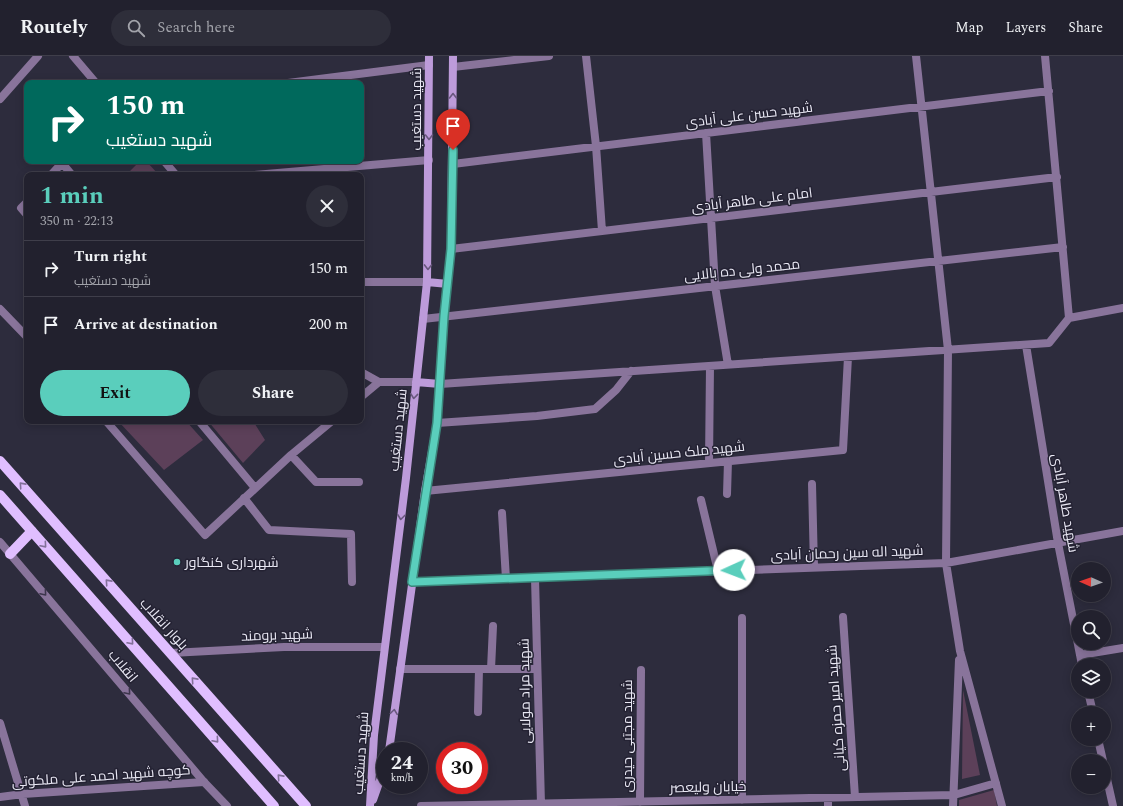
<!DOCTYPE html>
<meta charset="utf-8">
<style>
:root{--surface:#22212e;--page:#2e2e3a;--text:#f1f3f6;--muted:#a2a3aa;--line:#3f3e4a;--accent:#5acebc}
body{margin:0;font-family:Spectral,Cairo,serif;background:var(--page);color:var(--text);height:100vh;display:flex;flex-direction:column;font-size:15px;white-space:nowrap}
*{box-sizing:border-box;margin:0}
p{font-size:13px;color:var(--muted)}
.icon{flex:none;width:22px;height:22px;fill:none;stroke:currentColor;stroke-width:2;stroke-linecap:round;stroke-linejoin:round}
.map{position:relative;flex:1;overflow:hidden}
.details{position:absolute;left:24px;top:116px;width:340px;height:252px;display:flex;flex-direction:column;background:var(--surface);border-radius:8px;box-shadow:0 2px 10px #0003,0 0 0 1px var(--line)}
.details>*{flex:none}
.top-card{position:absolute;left:24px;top:24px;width:340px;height:84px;border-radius:8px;box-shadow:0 2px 10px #0003,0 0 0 1px var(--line);background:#00695c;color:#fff;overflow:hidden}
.needle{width:26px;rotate:272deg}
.fabs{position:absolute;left:1071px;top:506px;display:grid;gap:8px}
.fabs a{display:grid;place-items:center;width:40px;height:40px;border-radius:50%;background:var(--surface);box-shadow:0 2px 10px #0003,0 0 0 1px var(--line);font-size:20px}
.speed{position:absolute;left:376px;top:686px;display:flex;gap:8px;font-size:20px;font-weight:700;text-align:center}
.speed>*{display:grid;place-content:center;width:52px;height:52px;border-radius:50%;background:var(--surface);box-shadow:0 2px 10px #0003,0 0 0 1px var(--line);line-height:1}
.speed small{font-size:10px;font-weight:400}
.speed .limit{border:6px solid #d22;background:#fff;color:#111}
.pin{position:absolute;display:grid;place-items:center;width:34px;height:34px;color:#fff;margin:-41px -17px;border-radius:50% 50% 50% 0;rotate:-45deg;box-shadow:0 0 4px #0007}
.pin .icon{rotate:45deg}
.me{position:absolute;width:44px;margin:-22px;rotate:268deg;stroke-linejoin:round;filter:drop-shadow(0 0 3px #0008)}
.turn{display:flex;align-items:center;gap:14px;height:84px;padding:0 16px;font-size:18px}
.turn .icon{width:52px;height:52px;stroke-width:2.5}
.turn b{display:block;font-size:28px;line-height:34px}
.round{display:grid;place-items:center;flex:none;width:42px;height:42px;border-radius:21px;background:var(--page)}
.overview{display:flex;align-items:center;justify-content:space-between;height:68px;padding:0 16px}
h1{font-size:24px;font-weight:700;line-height:30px;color:var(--accent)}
.cta{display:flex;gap:8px;margin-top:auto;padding:8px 16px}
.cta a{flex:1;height:46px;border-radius:24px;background:var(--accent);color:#111;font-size:16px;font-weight:700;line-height:46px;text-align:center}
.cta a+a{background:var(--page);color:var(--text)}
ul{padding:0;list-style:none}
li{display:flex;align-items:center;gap:12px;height:56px;padding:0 16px;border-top:1px solid var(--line)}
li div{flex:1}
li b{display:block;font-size:15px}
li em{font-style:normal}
header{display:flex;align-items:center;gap:24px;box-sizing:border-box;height:56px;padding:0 20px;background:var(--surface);border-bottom:1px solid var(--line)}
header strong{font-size:19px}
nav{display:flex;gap:22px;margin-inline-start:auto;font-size:14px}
.search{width:280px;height:36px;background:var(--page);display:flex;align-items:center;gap:10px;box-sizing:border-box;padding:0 14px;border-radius:22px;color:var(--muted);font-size:15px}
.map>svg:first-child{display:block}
.green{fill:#5c4059}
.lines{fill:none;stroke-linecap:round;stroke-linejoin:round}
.minor{stroke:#89749b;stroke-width:8}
.tertiary{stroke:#89749b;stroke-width:8}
.secondary{stroke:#bd9bda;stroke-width:8}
.primary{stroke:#e0beff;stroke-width:10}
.oneway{stroke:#69587e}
.oneway2{stroke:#827099}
.oneway3{stroke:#3d364d}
.route-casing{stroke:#3a867a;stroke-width:10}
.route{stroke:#5acebc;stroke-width:7}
.poi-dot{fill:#5acebc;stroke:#242233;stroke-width:1.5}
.labels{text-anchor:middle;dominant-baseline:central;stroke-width:3;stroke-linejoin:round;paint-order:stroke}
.street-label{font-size:14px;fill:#e9e8f4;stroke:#242233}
.poi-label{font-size:14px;fill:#e9e8f4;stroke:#242233;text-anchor:start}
</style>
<header>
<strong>Routely</strong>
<div class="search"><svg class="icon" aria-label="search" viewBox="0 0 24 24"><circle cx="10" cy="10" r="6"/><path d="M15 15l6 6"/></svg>Search here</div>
<nav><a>Map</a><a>Layers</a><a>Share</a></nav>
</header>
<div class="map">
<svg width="1123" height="750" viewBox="0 0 1123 750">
<rect width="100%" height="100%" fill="#2d2c3d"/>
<path class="green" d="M140 105H146L159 119H126Z
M118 365H186L203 384 164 414Z
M208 365H253L265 384 243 407Z
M963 634 980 719 962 723Z
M994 734 997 750H959V744Z"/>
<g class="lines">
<path class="minor" d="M73 0 96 27
M586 0 596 90 602 175
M916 0 948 294 946 507 960 595 1002 750
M1045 0 1069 262
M453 11 549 0
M288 27 429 9
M0 43 38 0
M706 77 715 230 728 309
M164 105 176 119
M453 108 1049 35
M51 119 62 107 72 119
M254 119 429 104
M27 146 21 152 27 159
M451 193 1057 121
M361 226H427
M0 253 27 281
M423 263 1063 191
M1026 289 1058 487 1082 609
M361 316 379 326H416
M440 328 1049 287 1069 262 1123 252
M361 341 379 326
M106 365 205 479 291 399 332 365
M199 365 255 432
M437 367 537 360 595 353 616 334 631 315
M291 399 316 426H359
M709 407 710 310
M812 428 814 511
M425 435 843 394 848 301
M727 438 728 405
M244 442 269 474 351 478 352 526
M701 444 718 515
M502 457 506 523
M535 522 541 748
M412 526 946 507 1123 475
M843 561 855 741
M742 562V744
M171 597 284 591H384
M1080 599 1123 592
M400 613H537
M491 613 493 570
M1088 635 1093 657
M478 656 479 613
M0 667 25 750
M1098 683 1103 705
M1104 710 1113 750
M0 741 23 738 204 726
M828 742V750
M640 746 641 614
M421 750 954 739 996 727
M953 750 959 604"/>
<path class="tertiary" d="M0 486 204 726 227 750"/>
<path class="secondary" d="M427 226 448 228
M416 326 440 328
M389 695 425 435 437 367 444 260 451 193 453 0
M373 744 385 710
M370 750 374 679 406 422 427 226 429 0"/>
<path class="primary" d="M0 405 306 750
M0 439 274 750
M10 498 32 475"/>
</g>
<defs><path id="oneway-chevron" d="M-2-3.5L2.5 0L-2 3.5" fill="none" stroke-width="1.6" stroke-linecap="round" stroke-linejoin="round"/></defs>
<g class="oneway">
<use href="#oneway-chevron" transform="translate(453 40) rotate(-90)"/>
<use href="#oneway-chevron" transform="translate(429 81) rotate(90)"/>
<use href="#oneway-chevron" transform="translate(428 211) rotate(91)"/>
<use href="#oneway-chevron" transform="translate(414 340) rotate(96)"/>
<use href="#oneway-chevron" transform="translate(401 461) rotate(97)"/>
<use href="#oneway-chevron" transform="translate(394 656) rotate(-82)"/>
</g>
<g class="oneway2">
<use href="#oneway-chevron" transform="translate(22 429) rotate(-132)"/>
<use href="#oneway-chevron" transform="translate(44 489) rotate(49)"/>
<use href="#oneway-chevron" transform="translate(108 526) rotate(-132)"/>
<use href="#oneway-chevron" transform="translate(131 586) rotate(49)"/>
<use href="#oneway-chevron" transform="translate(194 624) rotate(-132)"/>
<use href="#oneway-chevron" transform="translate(216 684) rotate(49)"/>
<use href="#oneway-chevron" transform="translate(280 721) rotate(-132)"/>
</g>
<g class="oneway3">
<use href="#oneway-chevron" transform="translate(44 537) rotate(50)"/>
<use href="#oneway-chevron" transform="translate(128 636) rotate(50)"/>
</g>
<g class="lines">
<defs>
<path id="route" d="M453 94 451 193 444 260 437 367 412 526 734 514"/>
</defs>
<use href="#route" class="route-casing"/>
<use href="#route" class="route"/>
</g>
<circle class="poi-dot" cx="177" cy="506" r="4"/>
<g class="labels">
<g class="street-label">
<text transform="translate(416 53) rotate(-90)">شهید دستغیب</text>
<text transform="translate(749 59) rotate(-7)">شهید حسن علی آبادی</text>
<text transform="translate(752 144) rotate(-7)">امام علی طاهر آبادی</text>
<text transform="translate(742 214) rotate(-6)">محمد ولی ده بالایی</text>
<text transform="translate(398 374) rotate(-84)">شهید دستغیب</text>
<text transform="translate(679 397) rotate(-6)">شهید ملک حسین آبادی</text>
<text transform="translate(1065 447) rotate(80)">شهید طاهر آبادی</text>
<text transform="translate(847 497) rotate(-2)">شهید اله سین رحمان آبادی</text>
<text transform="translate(164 568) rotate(48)">بلوار انقلاب</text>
<text transform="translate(277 579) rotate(-2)">شهید برومند</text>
<text transform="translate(123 610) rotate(50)">انقلاب</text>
<text transform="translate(525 635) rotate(-91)">شهید مراد مولایی</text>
<text transform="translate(836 652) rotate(-94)">شهید امیر حمزه کیانی</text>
<text transform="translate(627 680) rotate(-90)">شهید مجتبی حیدری</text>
<text transform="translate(361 697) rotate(-86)">شهید دستغیب</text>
<text transform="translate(101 720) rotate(-4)">کوچه شهید احمد علی ملکوتی</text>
<text transform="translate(708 731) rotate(-1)">خیابان ولیعصر</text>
</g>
<g class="poi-label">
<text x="185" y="506">شهرداری کنگاور</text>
</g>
</g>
</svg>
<div class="fabs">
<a><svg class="needle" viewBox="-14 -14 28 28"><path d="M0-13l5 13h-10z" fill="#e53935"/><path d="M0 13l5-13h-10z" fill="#a2a3aa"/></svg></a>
<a><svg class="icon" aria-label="search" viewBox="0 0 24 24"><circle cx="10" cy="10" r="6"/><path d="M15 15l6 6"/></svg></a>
<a><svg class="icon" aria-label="layers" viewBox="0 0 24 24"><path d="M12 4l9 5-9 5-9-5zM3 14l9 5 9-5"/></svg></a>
<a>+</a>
<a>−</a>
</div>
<div class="speed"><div>24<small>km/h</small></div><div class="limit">30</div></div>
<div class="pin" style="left:453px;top:94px;background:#d93025"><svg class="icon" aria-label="arrive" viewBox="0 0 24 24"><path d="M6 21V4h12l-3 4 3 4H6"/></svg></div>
<svg class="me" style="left:734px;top:514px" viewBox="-20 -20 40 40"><circle r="19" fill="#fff"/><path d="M0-13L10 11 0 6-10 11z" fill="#5acebc"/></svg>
<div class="top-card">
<div class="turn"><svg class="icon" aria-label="right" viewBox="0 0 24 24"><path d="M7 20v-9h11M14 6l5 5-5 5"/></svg><div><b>150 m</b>شهید دستغیب</div></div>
</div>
<section class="details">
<div class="overview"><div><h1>1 min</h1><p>350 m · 22:13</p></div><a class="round"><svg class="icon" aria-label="close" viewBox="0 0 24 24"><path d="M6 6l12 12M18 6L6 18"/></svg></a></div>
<ul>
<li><svg class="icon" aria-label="right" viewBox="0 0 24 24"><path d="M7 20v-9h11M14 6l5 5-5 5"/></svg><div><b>Turn right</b><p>شهید دستغیب</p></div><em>150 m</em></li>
<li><svg class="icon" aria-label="arrive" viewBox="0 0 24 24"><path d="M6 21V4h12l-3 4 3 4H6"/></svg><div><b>Arrive at destination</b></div><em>200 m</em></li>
</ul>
<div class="cta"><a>Exit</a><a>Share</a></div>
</section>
</div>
